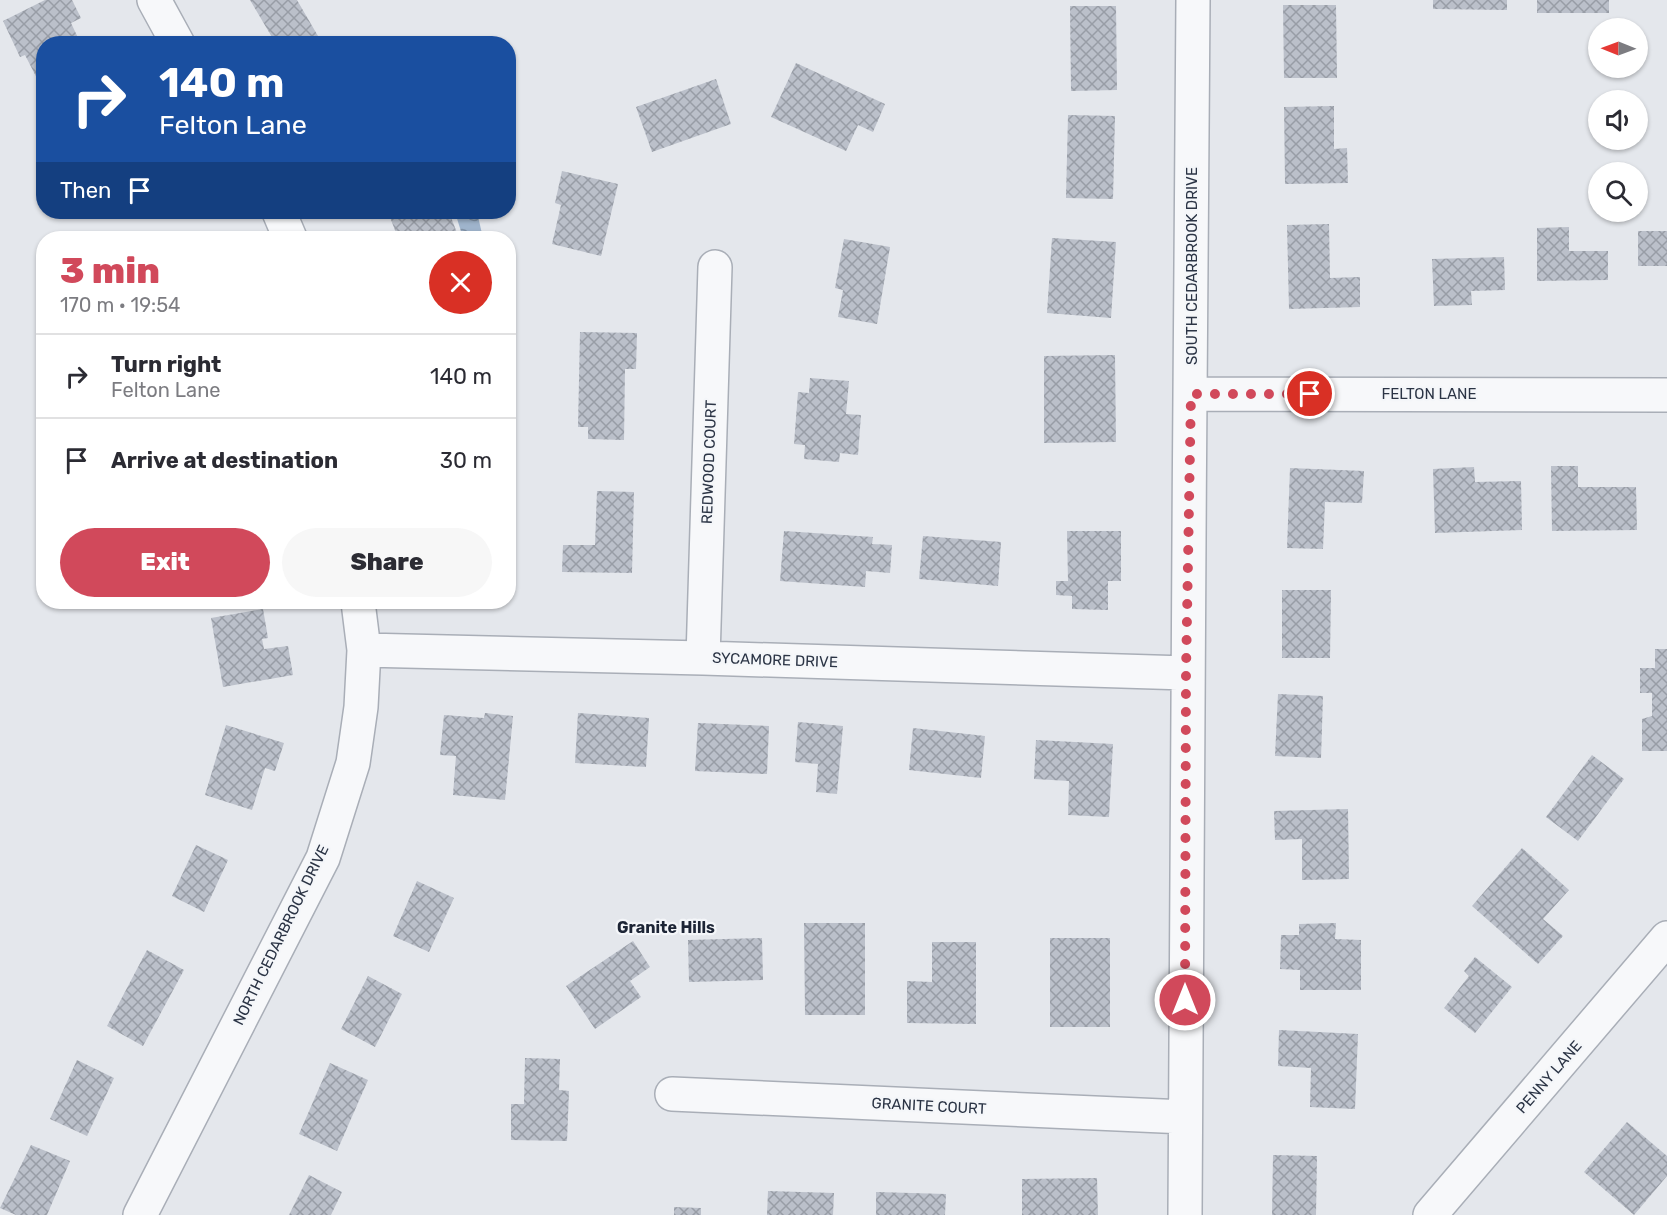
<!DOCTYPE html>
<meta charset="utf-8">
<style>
:root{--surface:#fff;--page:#f7f7f7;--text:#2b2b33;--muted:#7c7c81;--line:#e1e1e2;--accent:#d1495b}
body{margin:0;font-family:Rubik,sans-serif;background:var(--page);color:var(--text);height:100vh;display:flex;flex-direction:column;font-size:22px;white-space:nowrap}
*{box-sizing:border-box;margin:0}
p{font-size:20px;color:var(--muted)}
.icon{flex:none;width:33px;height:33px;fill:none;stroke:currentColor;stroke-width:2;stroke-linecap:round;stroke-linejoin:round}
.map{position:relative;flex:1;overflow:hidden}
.details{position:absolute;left:36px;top:231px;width:480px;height:378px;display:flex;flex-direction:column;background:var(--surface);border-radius:24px;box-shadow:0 2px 4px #0004}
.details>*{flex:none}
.top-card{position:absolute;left:36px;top:36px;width:480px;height:183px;border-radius:24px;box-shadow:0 2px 4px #0004;background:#1a4fa0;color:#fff;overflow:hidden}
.needle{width:39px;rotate:271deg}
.buttons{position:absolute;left:1588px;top:18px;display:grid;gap:12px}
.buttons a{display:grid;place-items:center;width:60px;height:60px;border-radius:50%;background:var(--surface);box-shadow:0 2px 4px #0004;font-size:30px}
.pin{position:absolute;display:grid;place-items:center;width:51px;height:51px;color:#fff;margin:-26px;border:3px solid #fff;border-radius:50%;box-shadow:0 2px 6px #0007}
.me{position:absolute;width:66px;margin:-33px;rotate:0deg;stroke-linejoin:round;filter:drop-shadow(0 0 4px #0008)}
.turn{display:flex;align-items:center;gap:21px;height:126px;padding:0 24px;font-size:27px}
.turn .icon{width:78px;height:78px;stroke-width:2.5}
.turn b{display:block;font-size:42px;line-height:51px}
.then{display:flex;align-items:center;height:57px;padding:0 24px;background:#0003;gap:12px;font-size:22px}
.round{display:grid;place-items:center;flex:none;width:63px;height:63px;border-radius:32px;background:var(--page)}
.headline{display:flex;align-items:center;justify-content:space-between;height:102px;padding:0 24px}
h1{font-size:36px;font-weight:800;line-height:45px;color:var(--accent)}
.cta{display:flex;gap:12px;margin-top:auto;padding:12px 24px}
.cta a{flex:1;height:69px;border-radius:36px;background:var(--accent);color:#fff;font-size:24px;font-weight:800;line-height:69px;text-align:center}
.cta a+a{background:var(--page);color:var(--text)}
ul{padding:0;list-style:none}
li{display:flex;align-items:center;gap:18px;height:84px;padding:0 24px;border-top:2px solid var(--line)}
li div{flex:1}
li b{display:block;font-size:22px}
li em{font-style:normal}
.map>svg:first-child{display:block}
.water{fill:url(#water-waves)}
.building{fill:url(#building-cross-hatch)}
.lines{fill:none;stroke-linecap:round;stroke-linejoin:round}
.minor-casing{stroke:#a9aeb7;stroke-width:36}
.minor{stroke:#f7f8fa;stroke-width:33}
.route{stroke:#d1495b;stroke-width:10;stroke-dasharray:0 18}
.labels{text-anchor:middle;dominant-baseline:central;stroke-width:4.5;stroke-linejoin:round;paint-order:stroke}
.street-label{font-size:15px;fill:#2b3445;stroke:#f4f6f9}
.neighbourhood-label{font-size:16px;font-weight:bold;fill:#1d2536;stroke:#f4f6f9}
</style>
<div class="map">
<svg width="1667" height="1215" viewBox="0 0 1667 1215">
<defs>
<pattern id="water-waves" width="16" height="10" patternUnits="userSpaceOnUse" patternTransform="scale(1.5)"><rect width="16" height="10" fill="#9fb4cc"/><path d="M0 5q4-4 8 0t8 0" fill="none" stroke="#8293a7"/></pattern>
<pattern id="building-cross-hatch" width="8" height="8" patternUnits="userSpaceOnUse" patternTransform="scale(1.5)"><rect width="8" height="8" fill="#bbc0ca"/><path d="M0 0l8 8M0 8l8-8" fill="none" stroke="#989da6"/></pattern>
</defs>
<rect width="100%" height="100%" fill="#e4e7ec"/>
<path class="water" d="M455 212H477L483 238H463Z"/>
<path class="building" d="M45 0H72L81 18 71 23 81 44H44V92L25 55 20 57 3 21Z
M250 0H297L318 36 306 44H276Z
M1433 0H1507V10L1433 9Z
M1537 0H1609V13H1537Z
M1283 5H1336L1337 78H1284Z
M1070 6H1116L1117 90 1071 91Z
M796 63 885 104 873 132 858 125 846 151 771 117Z
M716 79 731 124 652 152 636 107Z
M1334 106V149L1347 148 1348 183 1285 184 1284 107Z
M1068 115 1115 116 1113 199 1066 198Z
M562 171 618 184 601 256 552 244 561 205 555 203Z
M388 212H449L459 238H398Z
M1329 224 1330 278 1360 277V307L1289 309 1287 225Z
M1569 227V251H1608V280L1537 281V228Z
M1638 231H1667V266H1638Z
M1052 238 1116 242 1111 318 1047 313Z
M844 239 890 247 877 324 838 317 843 290 835 288Z
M1504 257 1505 290 1471 291 1472 305 1434 306 1432 259Z
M580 332 637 333 636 369H625L624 440 588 439V427H578Z
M1115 355 1116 442 1044 443V356Z
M810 378 849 381 846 414 861 415 858 455 840 453 839 462 804 459 805 445 794 444 798 392 809 393Z
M1551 466H1578V487H1636L1637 530 1552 531Z
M1474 467 1475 482 1521 481 1522 530 1435 533 1433 469Z
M1290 468 1364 471 1362 503 1325 502 1323 549 1287 548Z
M597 491 634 492 632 573 562 572 563 545H595Z
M784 531 873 537 872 544 892 545 890 573 866 571 865 587 780 581Z
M1067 531H1121V581H1108V610L1072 609V596L1056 595V581H1068Z
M923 536 1001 542 998 586 919 579Z
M1282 590H1331L1330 658H1282Z
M263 609 268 638 262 639 264 649 288 646 293 675 223 687 211 618Z
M1655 649H1667V751H1642V719L1652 716V693H1640V668H1655Z
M1278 694 1323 696 1321 758 1275 756Z
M485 713 513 716 505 800 453 795 456 756 440 755 444 715 484 718Z
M578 713 649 718 646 767 575 763Z
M798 722 843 726 837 794 816 792 818 764 795 762Z
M698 723 769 726 767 774 695 771Z
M226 725 284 743 275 771 265 768 252 810 205 795Z
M913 728 985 736 981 778 909 770Z
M1036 740 1113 744 1109 817 1068 815 1069 781 1034 779Z
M1592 755 1624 779 1578 841 1546 817Z
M1348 809 1349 879 1302 880V839L1275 840 1274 811Z
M196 845 228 860 204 912 172 896Z
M1522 848 1569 890 1543 919 1563 936 1538 964 1472 906Z
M417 881 454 898 429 952 393 936Z
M804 923H865V1015H805Z
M1336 923 1335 939 1361 940V990H1300V970L1280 969 1281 935H1299V924Z
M762 938 763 980 689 982 688 940Z
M1050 938H1110V1027H1050Z
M633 941 650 967 630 981 641 997 595 1029 566 986Z
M932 942H976V1024L907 1023V981L932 982Z
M147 950 184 970 143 1046 107 1026Z
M1475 957 1512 987 1475 1033 1444 1008 1469 976 1464 971Z
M368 976 402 994 375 1047 341 1029Z
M1279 1030 1358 1034 1355 1109 1310 1107 1311 1068 1278 1066Z
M525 1058 560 1059 559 1090 569 1091 567 1141 511 1140V1104H524Z
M77 1060 114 1078 87 1136 50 1119Z
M330 1063 368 1080 337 1151 299 1134Z
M1627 1122 1667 1156V1176L1634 1215 1584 1172Z
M31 1145 70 1161 47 1215H16L0 1208Z
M1273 1155 1317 1156 1316 1215H1272Z
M309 1175 342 1192 331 1215H289Z
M1097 1178 1098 1215H1022V1179Z
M768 1191 834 1193 833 1215H767Z
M876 1192 946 1194 945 1215H876Z
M674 1207 701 1208V1215H674Z"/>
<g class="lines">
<defs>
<path id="minor" d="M154 0 178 44
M279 212 290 238
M1191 394 1667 395
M364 650 703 658 1186 673
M703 658 715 267
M672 1094 1185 1117
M140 1215 323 858 353 763 361 707 364 650 358 602
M1185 1215C1185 810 1191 405 1193 0
M1430 1215 1667 938"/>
</defs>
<use href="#minor" class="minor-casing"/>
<use href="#minor" class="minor"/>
</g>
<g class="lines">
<path class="route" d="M1185 1000 1186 673 1191 394H1310"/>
</g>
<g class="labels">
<g class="street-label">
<text transform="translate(1192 266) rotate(-90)">SOUTH CEDARBROOK DRIVE</text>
<text x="1429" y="394">FELTON LANE</text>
<text transform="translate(709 462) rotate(-88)">REDWOOD COURT</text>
<text transform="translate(775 660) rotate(2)">SYCAMORE DRIVE</text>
<text transform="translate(281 935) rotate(-64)">NORTH CEDARBROOK DRIVE</text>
<text transform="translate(1549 1077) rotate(-49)">PENNY LANE</text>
<text transform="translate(929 1106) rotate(3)">GRANITE COURT</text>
</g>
<g class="neighbourhood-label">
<text x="666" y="927">Granite Hills</text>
</g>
</g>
</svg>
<div class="buttons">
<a><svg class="needle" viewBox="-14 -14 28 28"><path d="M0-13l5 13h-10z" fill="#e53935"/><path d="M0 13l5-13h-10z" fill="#7c7c81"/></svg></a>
<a><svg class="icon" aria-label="sound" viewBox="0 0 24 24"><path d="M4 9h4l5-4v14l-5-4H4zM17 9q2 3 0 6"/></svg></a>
<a><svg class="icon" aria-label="search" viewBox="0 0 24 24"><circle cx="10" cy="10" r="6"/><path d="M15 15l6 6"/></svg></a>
</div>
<div class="pin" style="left:1310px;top:394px;background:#d93025"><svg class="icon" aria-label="arrive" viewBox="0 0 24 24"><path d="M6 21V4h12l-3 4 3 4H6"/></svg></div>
<svg class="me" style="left:1185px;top:1000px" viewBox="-20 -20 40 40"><circle r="17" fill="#d1495b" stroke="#fff" stroke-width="3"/><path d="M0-11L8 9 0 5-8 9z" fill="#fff"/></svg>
<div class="top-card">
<div class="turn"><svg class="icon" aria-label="right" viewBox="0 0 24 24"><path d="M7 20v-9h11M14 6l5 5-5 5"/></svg><div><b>140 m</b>Felton Lane</div></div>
<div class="then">Then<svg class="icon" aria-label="arrive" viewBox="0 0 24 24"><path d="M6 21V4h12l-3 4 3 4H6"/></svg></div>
</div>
<section class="details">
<div class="headline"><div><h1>3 min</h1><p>170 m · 19:54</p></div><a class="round" style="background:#d93025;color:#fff"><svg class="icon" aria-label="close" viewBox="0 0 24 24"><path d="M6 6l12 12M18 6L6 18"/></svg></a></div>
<ul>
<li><svg class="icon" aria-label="right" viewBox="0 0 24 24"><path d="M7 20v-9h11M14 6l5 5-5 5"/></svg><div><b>Turn right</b><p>Felton Lane</p></div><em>140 m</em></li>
<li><svg class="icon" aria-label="arrive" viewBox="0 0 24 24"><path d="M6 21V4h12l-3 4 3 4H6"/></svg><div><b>Arrive at destination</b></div><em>30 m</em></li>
</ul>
<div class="cta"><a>Exit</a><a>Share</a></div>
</section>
</div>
